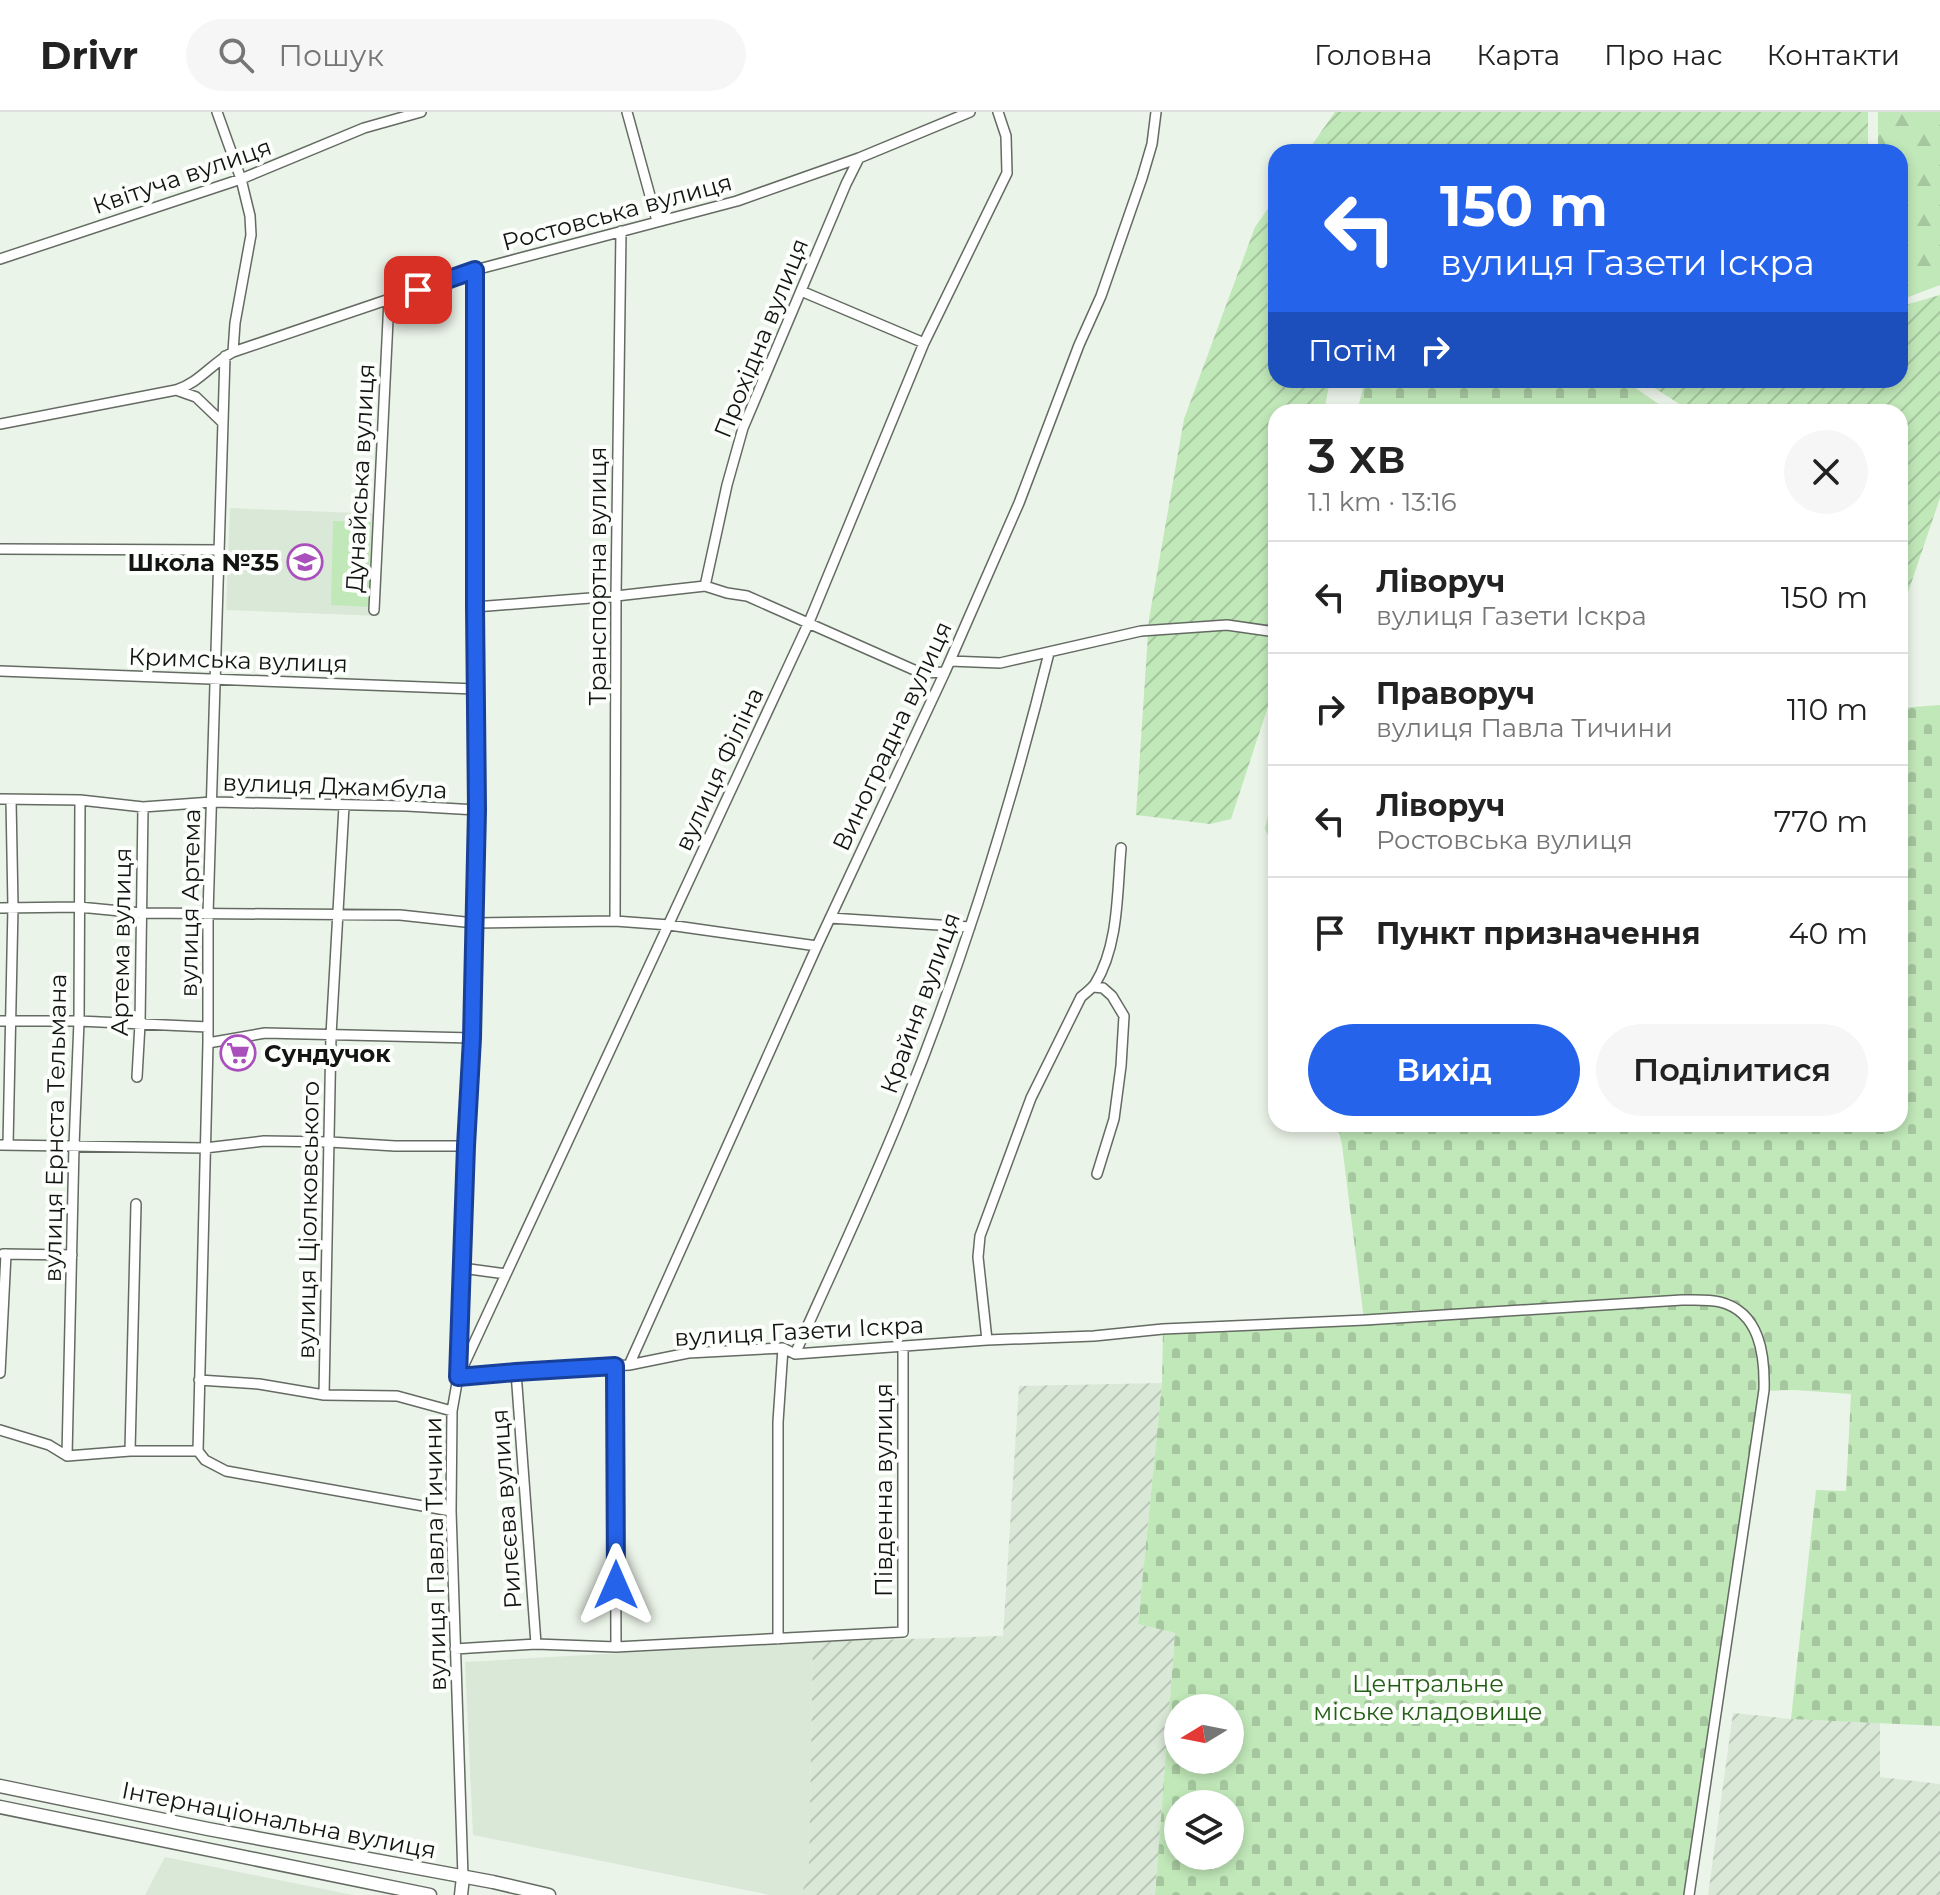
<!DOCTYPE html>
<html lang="uk">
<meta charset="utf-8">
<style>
:root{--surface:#fff;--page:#f6f6f6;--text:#222;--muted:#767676;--line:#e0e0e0;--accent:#2563eb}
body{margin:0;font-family:Montserrat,sans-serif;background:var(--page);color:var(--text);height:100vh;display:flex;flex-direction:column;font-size:30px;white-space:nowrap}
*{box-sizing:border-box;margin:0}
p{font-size:26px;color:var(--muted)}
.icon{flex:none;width:44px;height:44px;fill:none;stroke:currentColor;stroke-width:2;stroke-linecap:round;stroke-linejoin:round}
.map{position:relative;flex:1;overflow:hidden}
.panel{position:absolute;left:1268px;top:292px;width:640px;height:728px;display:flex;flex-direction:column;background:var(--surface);border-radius:24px;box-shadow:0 4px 12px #0003}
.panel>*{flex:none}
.hud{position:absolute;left:1268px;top:32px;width:640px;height:244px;border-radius:24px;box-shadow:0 4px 12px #0003;background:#2563eb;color:#fff;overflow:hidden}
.needle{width:52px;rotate:260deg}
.controls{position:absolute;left:1164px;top:1582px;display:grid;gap:16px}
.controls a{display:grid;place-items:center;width:80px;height:80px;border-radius:50%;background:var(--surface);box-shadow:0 4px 12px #0003;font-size:40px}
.pin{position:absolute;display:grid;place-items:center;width:68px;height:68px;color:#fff;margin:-34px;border-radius:16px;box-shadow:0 4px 12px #0006}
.me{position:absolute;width:88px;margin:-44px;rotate:0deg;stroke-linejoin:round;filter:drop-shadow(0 0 6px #0008)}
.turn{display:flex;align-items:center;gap:28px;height:168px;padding:0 40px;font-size:36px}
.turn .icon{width:104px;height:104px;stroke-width:2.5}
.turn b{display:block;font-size:56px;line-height:68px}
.then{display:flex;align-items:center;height:76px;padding:0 40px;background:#0003;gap:16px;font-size:30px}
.round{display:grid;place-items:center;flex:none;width:84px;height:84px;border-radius:42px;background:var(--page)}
.overview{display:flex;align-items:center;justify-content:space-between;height:136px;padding:0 40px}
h1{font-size:48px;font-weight:600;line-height:60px}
.action{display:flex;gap:16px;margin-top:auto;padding:16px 40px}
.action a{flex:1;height:92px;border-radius:48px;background:var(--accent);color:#fff;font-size:32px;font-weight:600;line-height:92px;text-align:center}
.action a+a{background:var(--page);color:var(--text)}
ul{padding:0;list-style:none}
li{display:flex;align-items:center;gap:24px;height:112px;padding:0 40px;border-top:2px solid var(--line)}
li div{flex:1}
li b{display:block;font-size:30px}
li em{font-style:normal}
header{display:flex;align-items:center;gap:48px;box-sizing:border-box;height:112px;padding:0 40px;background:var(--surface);border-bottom:2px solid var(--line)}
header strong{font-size:38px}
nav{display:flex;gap:44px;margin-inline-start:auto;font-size:28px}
.search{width:560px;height:72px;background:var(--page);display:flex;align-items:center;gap:20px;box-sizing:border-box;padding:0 28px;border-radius:44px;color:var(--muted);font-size:30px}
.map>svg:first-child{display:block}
.built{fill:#dae8d7}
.industrial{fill:url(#industrial-furrows)}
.green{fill:#c1e8b9}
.forest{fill:url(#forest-firs)}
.cemetery{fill:url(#cemetery-stones);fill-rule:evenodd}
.garden{fill:url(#garden-furrows)}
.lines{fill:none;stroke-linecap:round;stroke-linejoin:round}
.street-casing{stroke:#646b62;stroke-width:12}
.secondary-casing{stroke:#646b62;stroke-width:15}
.street{stroke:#fff;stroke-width:9}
.secondary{stroke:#fff;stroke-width:12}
.route-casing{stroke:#184099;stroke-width:20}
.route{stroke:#2563eb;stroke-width:14}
.labels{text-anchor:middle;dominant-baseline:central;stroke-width:8;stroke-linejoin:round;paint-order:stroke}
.street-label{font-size:24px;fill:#121511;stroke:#fdfffc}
.poi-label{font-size:24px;font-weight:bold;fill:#121511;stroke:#fdfffc;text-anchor:end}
.park-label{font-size:24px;fill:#245d16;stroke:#fdfffc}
</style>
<header>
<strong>Drivr</strong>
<div class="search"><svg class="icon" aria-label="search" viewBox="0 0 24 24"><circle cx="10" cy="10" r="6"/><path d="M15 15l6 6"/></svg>Пошук</div>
<nav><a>Головна</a><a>Карта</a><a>Про нас</a><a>Контакти</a></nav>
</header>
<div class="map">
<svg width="1940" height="1783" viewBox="0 0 1940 1783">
<defs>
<pattern id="industrial-furrows" width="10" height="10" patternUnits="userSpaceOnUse" patternTransform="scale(2)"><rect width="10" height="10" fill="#dae8d7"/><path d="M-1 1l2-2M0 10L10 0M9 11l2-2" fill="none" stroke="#bac6b8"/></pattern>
<pattern id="forest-firs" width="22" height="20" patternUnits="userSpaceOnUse" patternTransform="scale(2)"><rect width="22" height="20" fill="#c1e8b9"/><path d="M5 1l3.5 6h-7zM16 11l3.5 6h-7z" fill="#a5c69e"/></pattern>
<pattern id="cemetery-stones" width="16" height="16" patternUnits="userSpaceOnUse" patternTransform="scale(2)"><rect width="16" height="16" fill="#c1e8b9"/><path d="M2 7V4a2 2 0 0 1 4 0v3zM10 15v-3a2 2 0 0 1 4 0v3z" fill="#a5c69e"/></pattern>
<pattern id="garden-furrows" width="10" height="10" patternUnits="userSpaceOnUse" patternTransform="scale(2)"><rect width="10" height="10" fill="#c1e8b9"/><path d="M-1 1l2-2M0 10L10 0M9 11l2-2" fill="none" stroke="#a5c69e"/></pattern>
</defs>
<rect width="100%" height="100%" fill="#ebf4e9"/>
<path class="built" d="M230 396 383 402 379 504 226 498Z
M813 1530 809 1752 802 1783H770L473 1723 465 1550Z
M165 1745 353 1783H145Z"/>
<path class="industrial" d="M1162 1271 1138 1512 1175 1521 1155 1783H802L809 1752 813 1530 1003 1524 1019 1274Z
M1733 1601 1791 1607 1880 1611V1665L1940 1672V1783H1708Z"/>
<path class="green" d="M333 409 371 410 369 495 331 493Z"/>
<path class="forest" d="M1878 0H1940V173L1906 186 1900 183V40H1878Z"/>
<path class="cemetery" d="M1365 268H1624L1670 300H1357Z
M1940 593V1614L1791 1607 1816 1378 1846 1379 1851 1282 1795 1278 1764 1279 1689 1783H1155L1175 1521 1138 1512 1162 1271 1163 1217 1364 1208 1342 1033 1337 1012H1900V596ZM1178 1596H1230V1648H1178ZM1178 1692H1230V1744H1178Z
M1276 666V742L1265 717Z"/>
<path class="garden" d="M1335 0H1868V40H1307Z
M1276 85V268H1330L1324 300H1276V570L1231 707 1210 712 1136 703 1149 507 1184 307 1255 115Z
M1940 183V386L1900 504V300H1692L1642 268H1900V192L1905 193Z"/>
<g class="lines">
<defs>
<path id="street" d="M217 0 241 67 250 104 251 123 235 211 233 240
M627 0 657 109
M0 147 241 67 364 16 421 0
M801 179 924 231
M179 279 196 285 222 310
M0 312 176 278C199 271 212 251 233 240L475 158 737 89 859 46 970 0
M0 437 219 438
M705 474 727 373 743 316 846 72 859 46
M475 495 616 484 705 474 727 481 747 484 921 561 945 560
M374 498 389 187
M950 549 1000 551 1141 519 1227 513 1276 520
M0 559 475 577
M0 687 80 688 143 695 212 690 407 694 477 698
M0 796 79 795 141 801 400 803 474 811 615 809 669 813 817 834
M830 806 970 815
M615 809 616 484 621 119
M1094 875 1103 876 1112 884 1124 904 1121 954 1114 1007 1097 1062
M0 909H79L208 915
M208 931 265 921 472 926
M137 965 140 912 143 695
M0 1033 205 1036 264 1029 330 1030 395 1034H466
M8 1033 13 795 11 688
M3 1142 72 1143
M462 1156 506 1162
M987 1228 978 1145 980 1124 1031 986 1081 885C1086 881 1091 877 1095 872 1119 833 1117 780 1121 736
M795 1242C832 1159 871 1077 905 992 964 846 1011 694 1049 541
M629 1253 817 834 945 560 1019 391 1079 233 1101 184 1142 66 1152 32 1156 0
M615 1254 616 1535
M461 1259 809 510 924 231 1007 61 1006 24 998 0
M516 1260 536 1532
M0 1261 6 1142
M458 1265 516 1260 629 1253 688 1241 783 1236 795 1242 987 1228 1094 1224 1163 1217 1365 1208 1682 1188C1694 1188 1708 1187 1720 1190 1760 1200 1765 1243 1764 1278L1689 1783
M199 1268 259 1272 324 1283 397 1284 452 1299
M324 1283 331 923 344 694
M0 1318 49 1333 67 1344 130 1339H198
M130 1339 136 1092
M198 1339 208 931V802L225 244
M198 1339 205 1348 226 1359 451 1399
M67 1344 74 1034 79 909 80 688
M778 1527V1310L783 1236
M455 1537 536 1532 616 1535 903 1520V1236
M463 1765 451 1399 452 1299 458 1265 466 1034 472 926 477 698 475 495V158"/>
<path id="secondary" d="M0 1674 208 1717 493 1770 549 1783
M0 1695 430 1783
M461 1783 463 1765"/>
</defs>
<use href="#street" class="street-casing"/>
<use href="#secondary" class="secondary-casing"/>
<use href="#street" class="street"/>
<use href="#secondary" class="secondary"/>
</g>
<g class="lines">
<defs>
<path id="route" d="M418 178 475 158V495L477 698 472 926 466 1034 458 1265 516 1260 615 1254 616 1473"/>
</defs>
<use href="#route" class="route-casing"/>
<use href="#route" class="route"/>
</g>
<defs>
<symbol id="school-ring" viewBox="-11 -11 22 22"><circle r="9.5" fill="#fdfffc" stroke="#aa50bd" stroke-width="1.5"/><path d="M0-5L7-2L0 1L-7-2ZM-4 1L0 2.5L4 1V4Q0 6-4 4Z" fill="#aa50bd"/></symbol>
<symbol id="supermarket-ring" viewBox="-11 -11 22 22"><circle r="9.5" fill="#fdfffc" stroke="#aa50bd" stroke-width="1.5"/><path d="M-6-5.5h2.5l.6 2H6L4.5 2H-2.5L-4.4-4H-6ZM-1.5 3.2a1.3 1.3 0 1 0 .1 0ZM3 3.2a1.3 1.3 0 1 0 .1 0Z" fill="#aa50bd"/></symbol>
</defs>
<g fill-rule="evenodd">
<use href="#school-ring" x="285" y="430" width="40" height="40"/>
<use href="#supermarket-ring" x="218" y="921" width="40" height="40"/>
</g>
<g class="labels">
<g class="street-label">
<text transform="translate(182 64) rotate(-19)">Квітуча вулиця</text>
<text transform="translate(617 100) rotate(-15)">Ростовська вулиця</text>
<text transform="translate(761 226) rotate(-68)">Прохідна вулиця</text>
<text transform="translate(360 366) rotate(-87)">Дунайська вулиця</text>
<text transform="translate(597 464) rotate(-90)">Транспортна вулиця</text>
<text transform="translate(238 548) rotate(2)">Кримська вулиця</text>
<text transform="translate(892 624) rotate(-65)">Виноградна вулиця</text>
<text transform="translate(719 657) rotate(-65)">вулиця Філіна</text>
<text transform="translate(335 674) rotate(2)">вулиця Джамбула</text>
<text transform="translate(190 791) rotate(-89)">вулиця Артема</text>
<text transform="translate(121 830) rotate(-89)">Артема вулиця</text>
<text transform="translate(920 891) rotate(-70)">Крайня вулиця</text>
<text transform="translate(55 1016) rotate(-89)">вулиця Ернста Тельмана</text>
<text transform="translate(308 1108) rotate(-89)">вулиця Ціолковського</text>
<text transform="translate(799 1219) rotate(-3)">вулиця Газети Іскра</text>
<text transform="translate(883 1378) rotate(-90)">Південна вулиця</text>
<text transform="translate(506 1397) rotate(-94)">Рилєєва вулиця</text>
<text transform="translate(435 1442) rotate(-91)">вулиця Павла Тичини</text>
<text transform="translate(279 1708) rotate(11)">Інтернаціональна вулиця</text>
</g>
<g class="poi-label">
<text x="279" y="450">Школа №35</text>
<text x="264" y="941" text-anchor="start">Сундучок</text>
</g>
<g class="park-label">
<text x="1428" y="1571">Центральне<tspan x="1428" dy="28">міське кладовище</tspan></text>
</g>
</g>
</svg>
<div class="controls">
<a><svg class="needle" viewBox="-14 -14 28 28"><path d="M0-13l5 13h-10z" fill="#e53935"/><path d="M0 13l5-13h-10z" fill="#767676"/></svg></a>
<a><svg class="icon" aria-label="layers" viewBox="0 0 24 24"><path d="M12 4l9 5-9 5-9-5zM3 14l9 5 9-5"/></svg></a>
</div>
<div class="pin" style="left:418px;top:178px;background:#d93025"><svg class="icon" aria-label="arrive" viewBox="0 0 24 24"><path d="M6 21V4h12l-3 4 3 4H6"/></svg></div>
<svg class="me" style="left:616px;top:1473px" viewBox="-20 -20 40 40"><path d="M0-17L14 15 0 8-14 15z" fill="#2563eb" stroke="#fff" stroke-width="4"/></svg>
<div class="hud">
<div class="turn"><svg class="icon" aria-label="left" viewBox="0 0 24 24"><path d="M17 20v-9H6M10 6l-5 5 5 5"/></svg><div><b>150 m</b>вулиця Газети Іскра</div></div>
<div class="then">Потім<svg class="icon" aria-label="right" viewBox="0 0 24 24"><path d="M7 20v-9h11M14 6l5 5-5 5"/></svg></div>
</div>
<section class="panel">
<div class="overview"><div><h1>3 хв</h1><p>1.1 km · 13:16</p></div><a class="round"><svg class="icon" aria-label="close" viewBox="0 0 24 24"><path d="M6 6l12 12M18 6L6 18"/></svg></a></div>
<ul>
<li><svg class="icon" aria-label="left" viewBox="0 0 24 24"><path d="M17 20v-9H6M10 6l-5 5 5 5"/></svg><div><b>Ліворуч</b><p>вулиця Газети Іскра</p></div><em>150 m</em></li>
<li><svg class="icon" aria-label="right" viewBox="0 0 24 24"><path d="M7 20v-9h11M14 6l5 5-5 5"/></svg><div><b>Праворуч</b><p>вулиця Павла Тичини</p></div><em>110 m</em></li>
<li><svg class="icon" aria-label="left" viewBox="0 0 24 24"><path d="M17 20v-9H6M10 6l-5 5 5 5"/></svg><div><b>Ліворуч</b><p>Ростовська вулиця</p></div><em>770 m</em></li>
<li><svg class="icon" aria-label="arrive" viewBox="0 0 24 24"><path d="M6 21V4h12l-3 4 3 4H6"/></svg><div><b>Пункт призначення</b></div><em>40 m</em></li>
</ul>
<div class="action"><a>Вихід</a><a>Поділитися</a></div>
</section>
</div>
